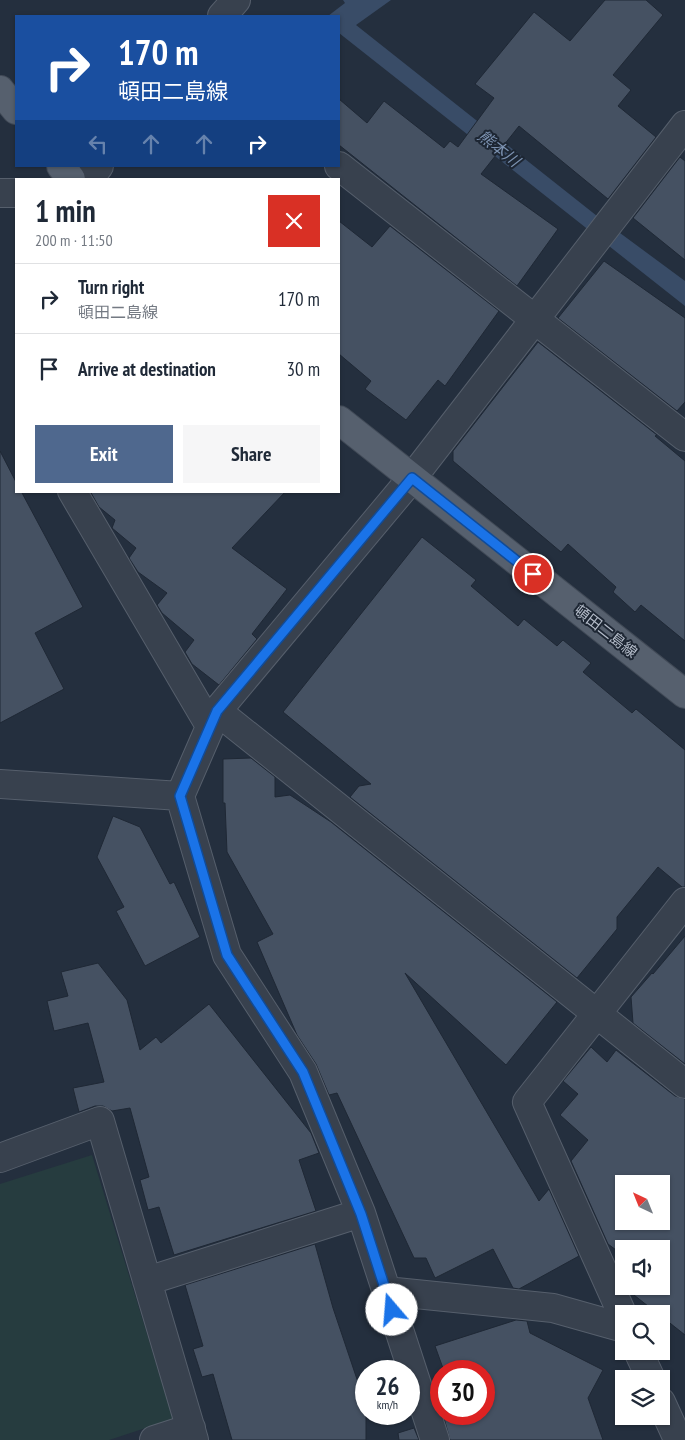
<!DOCTYPE html>
<meta charset="utf-8">
<style>
:root{--surface:#fff;--page:#f6f6f7;--text:#1f2937;--muted:#747a83;--line:#e0e1e3;--accent:#4f688e}
body{margin:0;font-family:"PT Sans Narrow","Noto Sans JP",sans-serif;background:var(--page);color:var(--text);height:100vh;display:flex;flex-direction:column;font-size:19px;white-space:nowrap}
*{box-sizing:border-box;margin:0}
p{font-size:16px;color:var(--muted)}
.icon{flex:none;width:28px;height:28px;fill:none;stroke:currentColor;stroke-width:2;stroke-linecap:round;stroke-linejoin:round}
.map{position:relative;flex:1;overflow:hidden}
.panel{position:absolute;left:15px;top:178px;width:325px;height:315px;display:flex;flex-direction:column;background:var(--surface);border-radius:0px;box-shadow:0 1px 4px #0004}
.panel>*{flex:none}
.guide{position:absolute;left:15px;top:15px;width:325px;height:152px;border-radius:0px;box-shadow:0 1px 4px #0004;background:#1a4fa0;color:#fff;overflow:hidden}
.needle{width:32px;rotate:317deg}
.tools{position:absolute;left:615px;top:1175px;display:grid;gap:10px}
.tools a{display:grid;place-items:center;width:55px;height:55px;border-radius:0px;background:var(--surface);box-shadow:0 1px 4px #0004;font-size:25px}
.speed{position:absolute;left:355px;top:1360px;display:flex;gap:10px;font-size:25px;font-weight:700;text-align:center}
.speed>*{display:grid;place-content:center;width:65px;height:65px;border-radius:50%;background:var(--surface);box-shadow:0 1px 4px #0004;line-height:1}
.speed small{font-size:12px;font-weight:400}
.speed .limit{border:8px solid #d22;background:#fff;color:#111}
.pin{position:absolute;display:grid;place-items:center;width:42px;height:42px;color:#fff;margin:-21px;border:2px solid #fff;border-radius:50%;box-shadow:0 1px 5px #0007}
.me{position:absolute;width:55px;margin:-28px;rotate:342deg;stroke-linejoin:round;filter:drop-shadow(0 0 4px #0008)}
.turn{display:flex;align-items:center;gap:18px;height:105px;padding:0 20px;font-size:22px}
.turn .icon{width:65px;height:65px;stroke-width:2.5}
.turn b{display:block;font-size:35px;line-height:42px}
.lanes{display:flex;align-items:center;height:48px;padding:0 20px;background:#0003;justify-content:center;gap:25px;direction:ltr}
.lanes .off{opacity:.35}
.round{display:grid;place-items:center;flex:none;width:52px;height:52px;border-radius:0px;background:var(--page)}
.head{display:flex;align-items:center;justify-content:space-between;height:85px;padding:0 20px}
h1{font-size:30px;font-weight:800;line-height:38px}
.cta{display:flex;gap:10px;margin-top:auto;padding:10px 20px}
.cta a{flex:1;height:58px;border-radius:0px;background:var(--accent);color:#fff;font-size:20px;font-weight:800;line-height:58px;text-align:center}
.cta a+a{background:var(--page);color:var(--text)}
ul{padding:0;list-style:none}
li{display:flex;align-items:center;gap:15px;height:70px;padding:0 20px;border-top:1px solid var(--line)}
li div{flex:1}
li b{display:block;font-size:19px}
li em{font-style:normal}
.map>svg:first-child{display:block}
.green{fill:#263c3f}
.water{fill:#394c67}
.building{fill:#455162;stroke:#1f2835;fill-rule:evenodd}
.lines{fill:none;stroke-linecap:round;stroke-linejoin:round}
.minor-casing{stroke:#565f6c;stroke-width:30}
.major-casing{stroke:#414a57;stroke-width:30}
.minor{stroke:#38414e;stroke-width:28}
.major{stroke:#56606e;stroke-width:28}
.route-casing{stroke:#114b97;stroke-width:12}
.route{stroke:#1a73e8;stroke-width:9}
.labels{text-anchor:middle;dominant-baseline:central;stroke-width:4;stroke-linejoin:round;paint-order:stroke}
.street-label{font-size:15px;fill:#b4bcc9;stroke:#1d2633}
.water-label{font-size:16px;font-style:italic;fill:#7c92b1;stroke:#1d2633}
</style>
<div class="map">
<svg width="685" height="1440" viewBox="0 0 685 1440">
<rect width="100%" height="100%" fill="#242f3e"/>
<path class="green" d="M92 1155 173 1419 109 1440H0V1184Z"/>
<path class="water" d="M343 0H391L356 25 597 216 685 281V306L339 33V16H328L345 3Z"/>
<path class="building" d="M605 0H646L663 15 613 75 631 90 618 106 656 137 608 199 519 126 481 174 558 229 517 286 339 145V99L367 123 384 101 444 148 450 141 458 147 494 98 475 84 534 12 570 41Z
M680 157 685 161V260L633 218Z
M339 221 372 247 390 226 499 311 445 386 438 380 406 420 365 389 371 381 339 354Z
M604 261 685 318V402L677 411 558 318Z
M538 342 657 435 655 436 685 461V641L641 605 635 612 613 592 616 587 568 544 561 552 453 461V451Z
M0 451 16 482V491H21L83 607 35 633 64 689 0 723Z
M90 491H286L232 548 287 589 252 634 257 639 219 685 192 664 185 652 194 640 162 613 157 605 167 593 138 572 129 558 136 548 112 528 115 520 99 507Z
M422 537 476 580 471 586 518 626 524 619 557 646 563 640 591 663 583 672 632 713 636 709 685 750V887H682L658 867 617 917V929L577 978 350 797 359 786 371 784 283 712Z
M251 758 275 777V797L290 795 331 822 557 1002 506 1065 405 973 539 1201 549 1189 579 1256 519 1289 513 1288 493 1249 435 1278 426 1258H414L337 1093 329 1095 316 1064 297 1035 257 942 273 934 227 852 225 803H223V759Z
M113 816 140 827 170 884 174 882 200 937 145 966 116 911 124 907 97 857Z
M685 936V1064L633 1023 631 997 652 973 653 974Z
M98 963 127 1000 140 1050 156 1037 161 1043 209 1004 311 1133 319 1153 299 1160 316 1211 174 1255 159 1207 148 1210 140 1180 149 1177 130 1108 112 1111 103 1106H95L79 1112 73 1088 104 1082 88 1023 54 1031 47 1001 68 996 61 972Z
M591 1047 607 1062 616 1050 675 1096 685 1099V1335L661 1316V1314H658L634 1295 641 1286H661V1249H624V1256L608 1244 571 1161 588 1140 560 1115 578 1094 563 1081ZM624 1184H661V1221H624Z
M315 1244 333 1308 366 1406V1440H232L213 1374 202 1377 193 1349 203 1346 185 1285Z
M516 1320 527 1321 530 1333 603 1370 588 1398 603 1440H450L444 1418 457 1414H484V1371H444L435 1346Z
M414 1428 419 1440H399L398 1433Z"/>
<g class="lines">
<defs>
<path id="minor" d="M222 16 236 0
M339 166 685 437
M89 179 99 166
M0 193H16
M72 491 210 726
M217 711 685 1084
M0 784 180 796
M0 1158 100 1121 194 1440
M147 1281 361 1213
M386 1291 553 1308 624 1328
M624 1318 527 1102 685 902
M638 1351 651 1379
M661 1402 676 1435 682 1440
M154 1440 191 1428
M435 1440 361 1213 303 1072 227 955 180 796 217 711 412 478 685 125"/>
<path id="major" d="M0 90 16 110
M61 166 71 179
M339 420 685 694"/>
</defs>
<use href="#minor" class="minor-casing"/>
<use href="#major" class="major-casing"/>
<use href="#minor" class="minor"/>
<use href="#major" class="major"/>
</g>
<g class="lines">
<defs>
<path id="route" d="M392 1310 361 1214 303 1072 227 955 180 796 217 711 412 478 533 574"/>
</defs>
<use href="#route" class="route-casing"/>
<use href="#route" class="route"/>
</g>
<g class="labels">
<g class="street-label">
<text transform="translate(606 631) rotate(38)">頓田二島線</text>
</g>
<g class="water-label">
<text transform="translate(499 148) rotate(38)">熊本川</text>
</g>
</g>
</svg>
<div class="tools">
<a><svg class="needle" viewBox="-14 -14 28 28"><path d="M0-13l5 13h-10z" fill="#e53935"/><path d="M0 13l5-13h-10z" fill="#747a83"/></svg></a>
<a><svg class="icon" aria-label="sound" viewBox="0 0 24 24"><path d="M4 9h4l5-4v14l-5-4H4zM17 9q2 3 0 6"/></svg></a>
<a><svg class="icon" aria-label="search" viewBox="0 0 24 24"><circle cx="10" cy="10" r="6"/><path d="M15 15l6 6"/></svg></a>
<a><svg class="icon" aria-label="layers" viewBox="0 0 24 24"><path d="M12 4l9 5-9 5-9-5zM3 14l9 5 9-5"/></svg></a>
</div>
<div class="speed"><div>26<small>km/h</small></div><div class="limit">30</div></div>
<div class="pin" style="left:533px;top:574px;background:#d93025"><svg class="icon" aria-label="arrive" viewBox="0 0 24 24"><path d="M6 21V4h12l-3 4 3 4H6"/></svg></div>
<svg class="me" style="left:392px;top:1310px" viewBox="-20 -20 40 40"><circle r="19" fill="#fff"/><path d="M0-13L10 11 0 6-10 11z" fill="#1a73e8"/></svg>
<div class="guide">
<div class="turn"><svg class="icon" aria-label="right" viewBox="0 0 24 24"><path d="M7 20v-9h11M14 6l5 5-5 5"/></svg><div><b>170 m</b>頓田二島線</div></div>
<div class="lanes"><svg class="icon off" aria-label="left" viewBox="0 0 24 24"><path d="M17 20v-9H6M10 6l-5 5 5 5"/></svg><svg class="icon off" aria-label="ahead" viewBox="0 0 24 24"><path d="M12 20V5M6 11l6-6 6 6"/></svg><svg class="icon off" aria-label="ahead" viewBox="0 0 24 24"><path d="M12 20V5M6 11l6-6 6 6"/></svg><svg class="icon" aria-label="right" viewBox="0 0 24 24"><path d="M7 20v-9h11M14 6l5 5-5 5"/></svg></div>
</div>
<section class="panel">
<div class="head"><div><h1>1 min</h1><p>200 m · 11:50</p></div><a class="round" style="background:#d93025;color:#fff"><svg class="icon" aria-label="close" viewBox="0 0 24 24"><path d="M6 6l12 12M18 6L6 18"/></svg></a></div>
<ul>
<li><svg class="icon" aria-label="right" viewBox="0 0 24 24"><path d="M7 20v-9h11M14 6l5 5-5 5"/></svg><div><b>Turn right</b><p>頓田二島線</p></div><em>170 m</em></li>
<li><svg class="icon" aria-label="arrive" viewBox="0 0 24 24"><path d="M6 21V4h12l-3 4 3 4H6"/></svg><div><b>Arrive at destination</b></div><em>30 m</em></li>
</ul>
<div class="cta"><a>Exit</a><a>Share</a></div>
</section>
</div>
